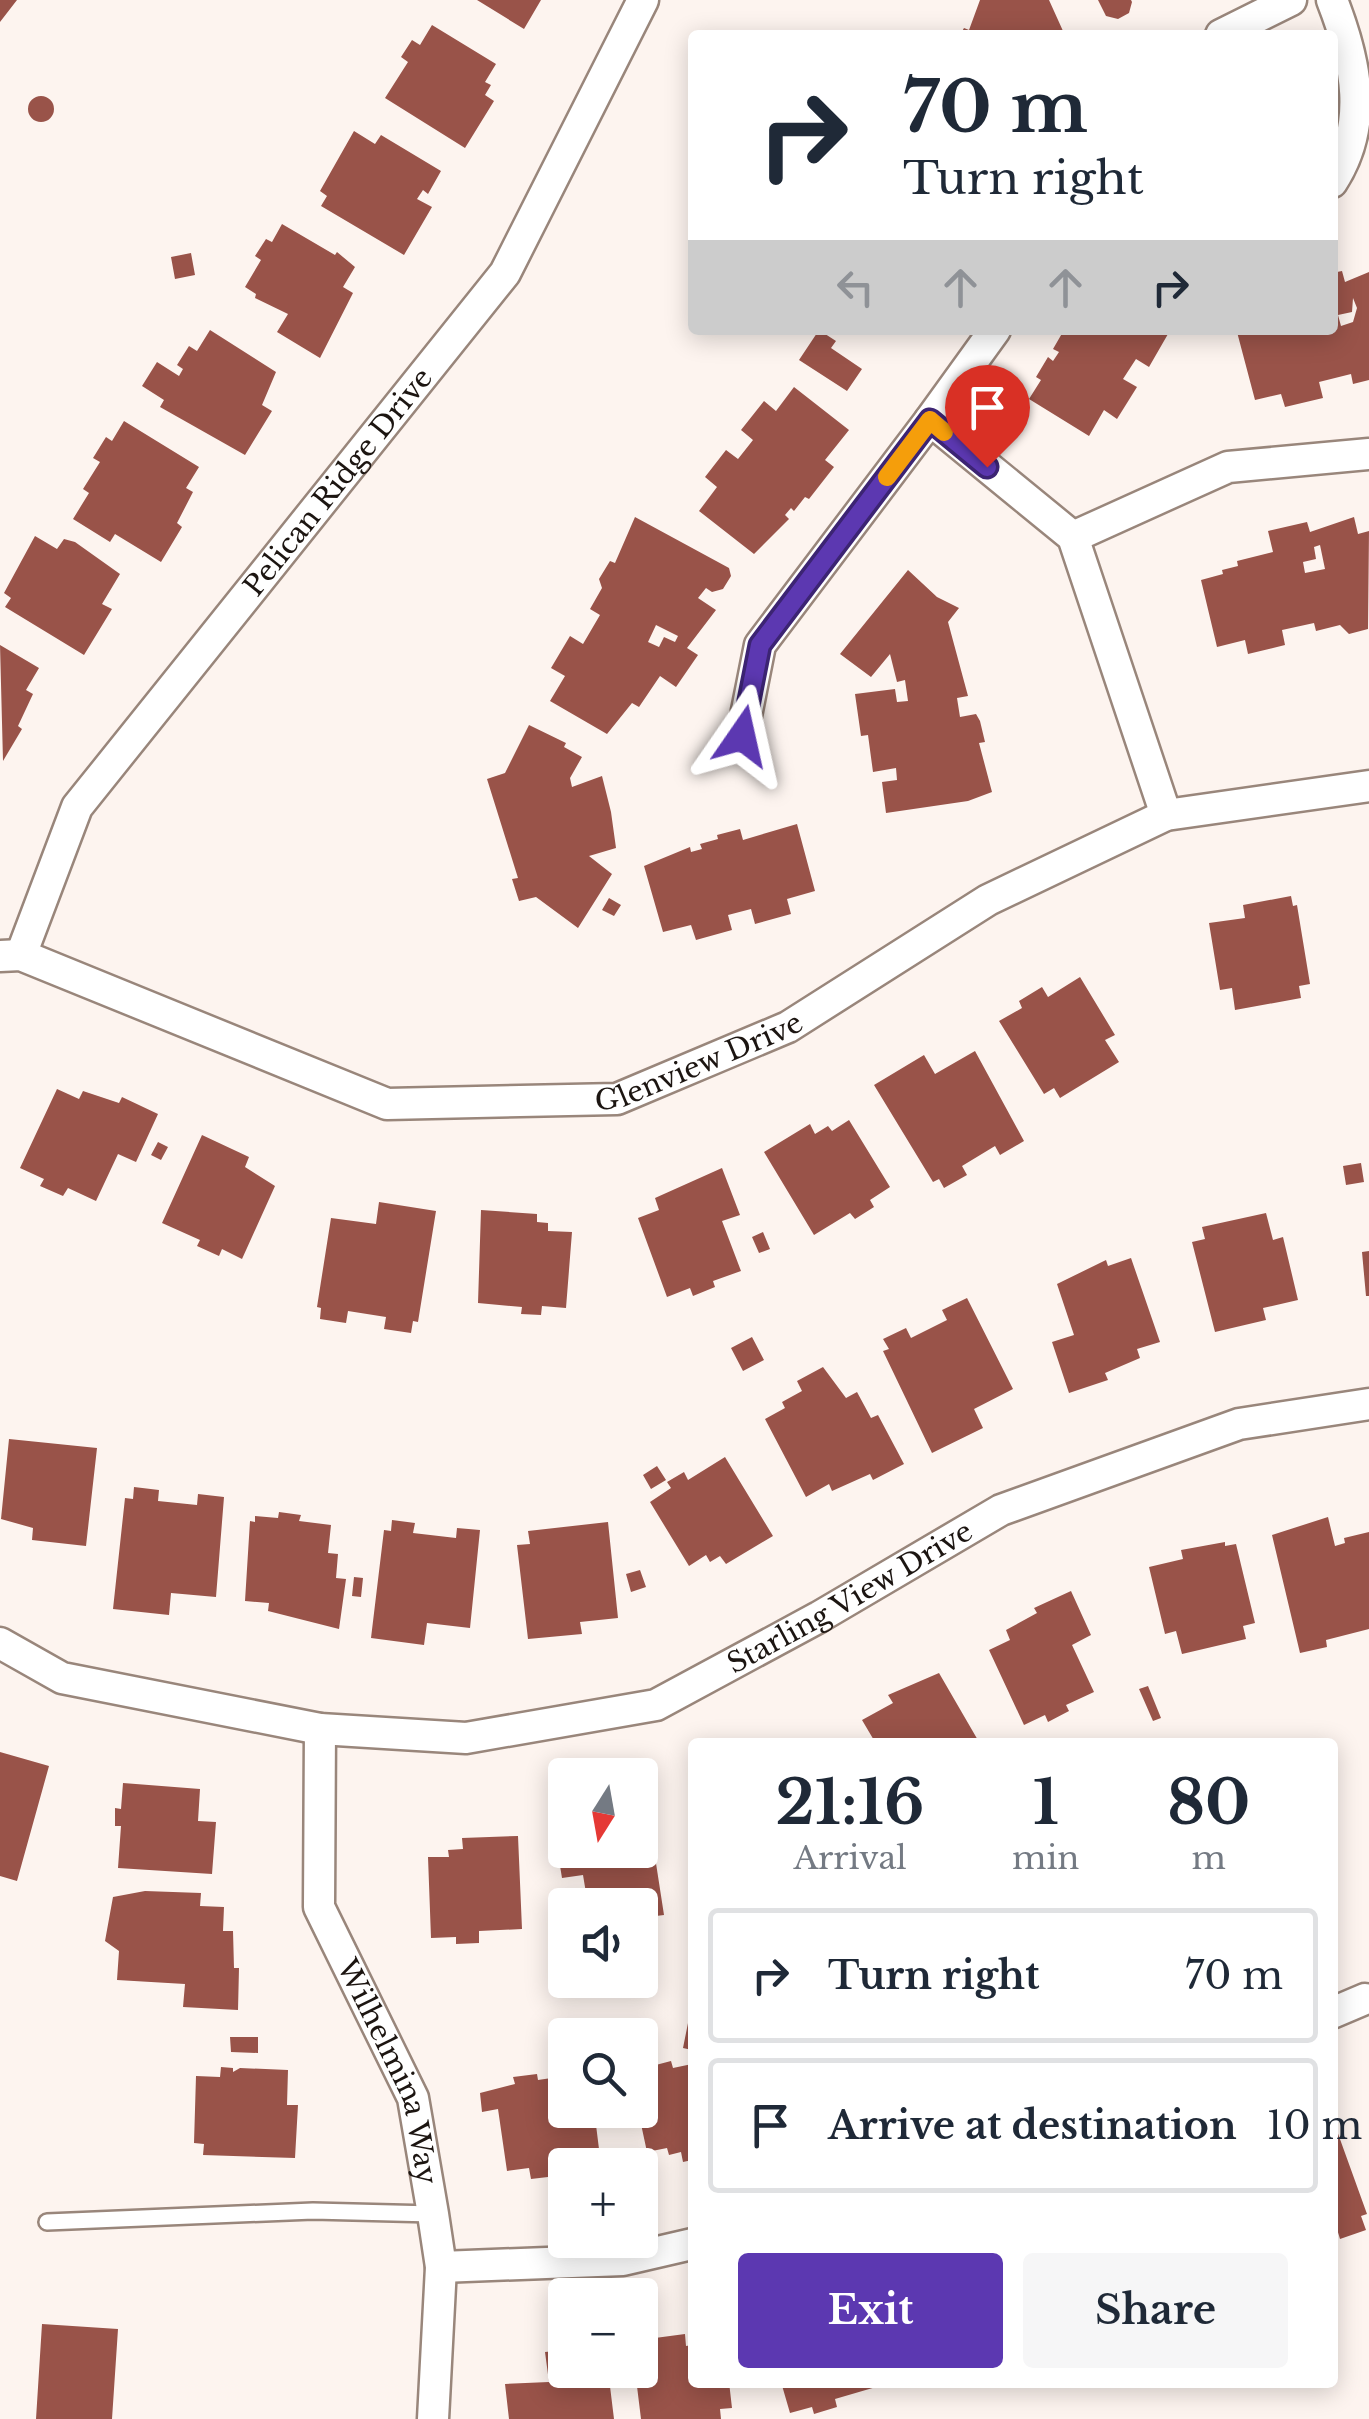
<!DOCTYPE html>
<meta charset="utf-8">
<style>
:root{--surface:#fff;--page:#f6f6f7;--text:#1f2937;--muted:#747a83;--line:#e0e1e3;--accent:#5c38b1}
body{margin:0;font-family:"Libre Baskerville",serif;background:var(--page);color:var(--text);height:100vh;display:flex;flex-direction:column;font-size:38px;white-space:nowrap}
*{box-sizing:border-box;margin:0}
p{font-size:32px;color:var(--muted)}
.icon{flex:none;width:55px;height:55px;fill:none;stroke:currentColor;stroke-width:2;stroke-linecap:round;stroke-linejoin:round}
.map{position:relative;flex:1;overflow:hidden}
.details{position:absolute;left:688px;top:1738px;width:650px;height:650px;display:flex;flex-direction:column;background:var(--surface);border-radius:10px;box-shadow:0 5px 25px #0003}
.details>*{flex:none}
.guide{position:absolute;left:688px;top:30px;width:650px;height:305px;border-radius:10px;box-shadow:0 5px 25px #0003;background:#fff;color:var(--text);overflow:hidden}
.needle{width:65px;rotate:191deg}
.fabs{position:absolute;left:548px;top:1758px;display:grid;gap:20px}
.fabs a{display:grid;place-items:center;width:110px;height:110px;border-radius:10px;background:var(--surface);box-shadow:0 5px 25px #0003;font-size:50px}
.pin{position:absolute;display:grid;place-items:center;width:85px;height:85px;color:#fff;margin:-102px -42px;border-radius:50% 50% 50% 0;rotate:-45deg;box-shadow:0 0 10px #0007}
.pin .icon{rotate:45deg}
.me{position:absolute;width:110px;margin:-55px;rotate:11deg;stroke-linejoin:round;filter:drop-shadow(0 0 8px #0008)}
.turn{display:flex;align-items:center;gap:35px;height:210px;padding:0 50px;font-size:45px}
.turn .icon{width:130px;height:130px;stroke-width:2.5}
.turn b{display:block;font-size:70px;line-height:85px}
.lanes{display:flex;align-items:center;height:95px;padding:0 50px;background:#0003;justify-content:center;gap:50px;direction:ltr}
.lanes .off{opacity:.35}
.eta{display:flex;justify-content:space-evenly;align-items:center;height:170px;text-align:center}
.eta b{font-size:60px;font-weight:700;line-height:70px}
.button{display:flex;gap:20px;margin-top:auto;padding:20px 50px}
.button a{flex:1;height:115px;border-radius:10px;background:var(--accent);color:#fff;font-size:40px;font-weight:700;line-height:115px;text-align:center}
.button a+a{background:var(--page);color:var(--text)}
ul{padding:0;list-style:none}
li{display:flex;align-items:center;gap:30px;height:135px;margin:0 20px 15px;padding:0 30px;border:5px solid var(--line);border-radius:10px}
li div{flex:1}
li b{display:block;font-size:38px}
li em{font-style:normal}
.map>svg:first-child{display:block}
.building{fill:#995349;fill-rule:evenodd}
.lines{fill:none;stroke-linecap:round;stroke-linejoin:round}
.lane-casing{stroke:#99867b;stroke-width:20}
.street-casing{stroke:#99867b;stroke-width:35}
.lane{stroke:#fff;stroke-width:15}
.street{stroke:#fff;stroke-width:30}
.route-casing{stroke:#3c2473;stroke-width:25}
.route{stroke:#5c38b1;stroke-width:18}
.slow{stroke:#f59e0b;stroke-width:18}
.labels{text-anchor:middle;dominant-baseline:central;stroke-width:10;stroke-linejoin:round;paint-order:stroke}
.street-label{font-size:28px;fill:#1c1511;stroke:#fff}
</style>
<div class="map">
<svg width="1369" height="2419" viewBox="0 0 1369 2419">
<rect width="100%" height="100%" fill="#fdf4ef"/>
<path class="building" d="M0 0H17L0 22Z
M477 0H541L524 29Z
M980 0H1049L1063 31 1061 35H960L964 28 969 30Z
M1098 0H1131L1132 2 1129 13 1118 19 1106 16Z
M432 25 496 64 485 82 491 85 485 95 494 101 465 148 385 98 408 62 401 57 412 40 420 45Z
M28 109a13 13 0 1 1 26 0a13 13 0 1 1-26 0Z
M1332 97 1344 115 1332 128Z
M354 131 375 144 381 135 441 171 428 194 423 190 417 199 432 207 404 255 321 206 327 196 320 191Z
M282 224 335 255 337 252 355 267 343 287 353 293 320 358 277 332 288 314 255 298 256 294 245 287 261 260 255 256 266 239 272 242Z
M191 253 195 275 175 279 171 257Z
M1342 271 1345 282 1369 272V380L1353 384 1351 374 1319 382 1323 398 1285 407 1281 394 1255 400 1237 332 1332 330V273ZM1353 298 1357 308 1353 322 1341 326 1338 315 1352 312Z
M210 330 276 372 262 405 272 411 245 455 160 407 164 400 142 386 157 362 179 376 183 369 177 365 189 346 197 351Z
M819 330 836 341 831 348 862 369 847 391 799 360Z
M1064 330H1161L1168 334 1149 367 1136 359 1123 379 1137 387 1117 419 1104 410 1089 436 1029 399 1041 380 1036 377 1048 357 1053 361 1059 352 1053 349Z
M794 387 849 430 825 460 834 467 809 499 805 497 794 511 791 508 785 515 789 519 754 554 699 511 717 487 705 477 726 450 738 459 753 440 741 430 764 401 776 411Z
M124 421 199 467 186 488 193 492 177 523 182 527 161 562 115 534 110 542 73 519 89 493 83 489 100 462 93 458 106 437 112 441Z
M635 517 729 568 731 576 723 589 712 592 706 588 698 598 716 610 687 648 698 655 676 687 660 676 639 707 632 703 607 734 550 701 565 676 551 668 570 636 583 644 600 615 590 609 602 588 599 579 610 561 615 563ZM656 625 678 636 675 642 664 637 659 647 648 642Z
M1354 517 1358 534 1369 531 1368 629 1349 634 1340 625 1316 631 1314 623 1282 630 1285 645 1248 654 1245 640 1217 647 1201 580 1223 574 1222 570 1238 566 1237 561 1273 552 1268 531 1307 522 1310 532ZM1320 545 1325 569 1305 573 1303 562 1316 559 1314 547Z
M35 536 57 549 64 539 75 542 120 574 102 604 112 609 84 655 5 607 11 598 4 593Z
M908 570 937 597 959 608 948 622 968 696 957 698 960 717 976 714 980 721 985 742 979 743 992 792 968 801 886 813 882 782 897 780 896 768 873 772 868 735 861 736 855 694 895 689 897 702 908 701 905 680 897 682 890 654 871 677 840 654Z
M0 645 39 668 26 690 33 694 18 726 22 729 3 761Z
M529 725 566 743 564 747 582 757 570 778 572 787 602 776 611 812 616 848 589 856 612 874 578 928 536 897 519 901 512 879 518 878 487 779 505 773Z
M797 824 815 891 787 899 791 914 755 924 751 909 728 915 732 930 696 940 691 925 663 932 644 866 690 847 691 852 702 849 700 844 718 839 717 835 740 829 743 840Z
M1291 896 1293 906 1297 905 1310 984 1299 986 1301 998 1235 1010 1232 988 1220 990 1209 923 1245 918 1243 905Z
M609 898 621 905 614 916 602 910Z
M1080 977 1115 1035 1105 1040 1119 1062 1060 1098 1054 1088 1044 1094 999 1021 1022 1008 1019 1001 1042 987 1048 997Z
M975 1051 1024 1141 1000 1155 995 1146 962 1166 967 1175 944 1188 939 1179 933 1182 874 1085 924 1055 935 1074Z
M57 1089 79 1099 83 1091 119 1103 122 1097 158 1114 136 1162 118 1154 96 1201 68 1188 63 1196 40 1186 44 1179 20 1168Z
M849 1120 890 1187 870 1200 874 1207 855 1219 850 1213 814 1235 764 1152 810 1124 815 1134 828 1126 832 1131Z
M202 1135 249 1157 245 1167 275 1186 242 1259 222 1249 219 1256 197 1246 200 1240 162 1223Z
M158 1142 168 1147 161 1160 151 1155Z
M1361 1163 1364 1182 1346 1185 1343 1166Z
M722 1168 740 1215 722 1221 741 1271 713 1281 715 1287 693 1296 690 1288 667 1297 638 1218 659 1210 655 1198Z
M379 1202 436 1211 418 1322 413 1321 411 1333 384 1329 386 1317 348 1311 346 1323 320 1319 321 1308 317 1307 331 1218 376 1224Z
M481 1210 537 1214V1222L548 1223V1231L572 1232 566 1308 542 1306 541 1315 521 1314 522 1307 478 1303Z
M1266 1213 1273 1240 1283 1237 1298 1300 1263 1308 1266 1320 1215 1332 1192 1242 1205 1239 1202 1227Z
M763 1232 770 1249 759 1253 752 1237Z
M1369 1251V1296H1366L1362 1252Z
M1131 1258 1160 1342 1137 1349 1140 1358 1105 1373 1108 1380 1069 1393 1052 1342 1074 1335 1057 1284 1106 1260 1108 1266Z
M967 1298 1013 1389 974 1409 983 1428 932 1453 883 1351 889 1349 883 1339 906 1328 911 1338 947 1320 942 1310Z
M752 1337 764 1360 743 1371 731 1348Z
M823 1367 846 1398 857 1392 871 1418 878 1415 904 1464 873 1480 870 1474 832 1491 829 1484 806 1497 765 1419 785 1408 782 1402 802 1391 797 1381Z
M9 1439 97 1448 86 1546 32 1540 33 1528 1 1519Z
M725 1457 773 1536 726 1564 720 1556 710 1562 706 1555 689 1566 650 1502 671 1488 667 1482 684 1472 688 1480Z
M657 1466 666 1480 651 1489 643 1475Z
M134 1487 159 1490 158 1501 197 1505 198 1494 224 1497 216 1597 171 1593 169 1615 113 1609 125 1498 133 1499Z
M279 1512 301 1515 299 1521 331 1525 328 1553 338 1554 336 1578 346 1579 339 1629 268 1611 269 1603 245 1601 250 1521 255 1522V1516L278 1518Z
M1328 1517 1335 1546 1345 1543 1344 1538 1369 1532V1629L1326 1640 1327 1647 1300 1653 1272 1535Z
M392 1520 415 1523 413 1533 456 1538 457 1528 480 1530 470 1628 427 1623 424 1645 371 1638 384 1530 391 1531Z
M608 1522 618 1618 580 1622 582 1634 528 1639 517 1545 530 1544 528 1531Z
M1225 1542V1546L1236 1544 1255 1623 1243 1626 1246 1639 1182 1654 1176 1631 1165 1634 1149 1567 1183 1559 1181 1550Z
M640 1570 646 1587 631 1592 626 1574Z
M354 1577 363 1578 361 1597 352 1596Z
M1071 1591 1091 1635 1072 1645 1094 1692 1066 1705 1069 1711 1048 1722 1045 1715 1024 1725 989 1650 1010 1640 1006 1630 1037 1613 1034 1608Z
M939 1673 979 1742H875L862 1720 893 1703 888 1695Z
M1148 1686 1161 1718 1153 1721 1139 1689Z
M0 1752 49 1766 17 1881 0 1876Z
M123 1783 200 1789 198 1821 216 1822 212 1874 118 1868 121 1826H115V1808L121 1809Z
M565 1827V1850H640V1833L651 1831 664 1915 640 1918V1905H588L583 1875 562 1878 554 1829Z
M518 1836 522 1929 479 1931V1943L456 1944V1937L431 1938 428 1857H449L448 1850 463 1849 462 1838Z
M145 1891 201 1893 200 1906 224 1907 223 1931H233L234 1968H239L238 2010 183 2007 185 1984 117 1980 119 1951 105 1941 113 1897Z
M565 1896V1930L553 1932 548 1898Z
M688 2023 692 2024V2050L683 2048Z
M230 2037H258V2053L231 2052Z
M671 2061 673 2068 692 2064V2160L683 2162 681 2152 669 2155 667 2148 647 2152 638 2110 640 2076 653 2073 652 2066Z
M221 2067 233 2068V2072L240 2068 288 2070 287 2105H298L295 2158 203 2155 204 2144 194 2143 196 2076 220 2077Z
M537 2074 538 2080 565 2076V2110H573L575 2128 596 2125 601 2165H565V2175L531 2179 529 2168 507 2171 498 2109 482 2112 480 2093 515 2084 513 2077Z
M1332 2117 1367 2214 1361 2216 1366 2230 1340 2239 1337 2229 1332 2230Z
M42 2324 118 2329 112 2419H36Z
M685 2334 686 2346 692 2345V2382H729L732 2408 720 2409 721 2419H641L635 2370H640V2340Z
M565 2350V2370H608L614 2419H509L505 2384 549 2382 545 2352Z
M781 2382H874L876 2387 835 2399 837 2407 814 2414 812 2407 790 2413Z"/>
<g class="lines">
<defs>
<path id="lane" d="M47 2222 313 2211 433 2214"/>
<g id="street">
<path d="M1332 0C1357 64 1369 125 1332 182"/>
<path d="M1221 35 1291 0"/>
<path d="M995 330 930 420 1073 537 1166 815"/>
<path d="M1073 537 1228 467 1369 454"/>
<path d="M742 736 760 645 930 420"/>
<path id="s1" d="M21 955 77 807 505 273 643 0"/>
<path id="s2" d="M0 956 21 955 387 1104 617 1099 788 1027 988 900 1166 815 1369 786"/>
<path id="s3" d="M0 1643 62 1678 320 1729 466 1738 656 1705 819 1617 1001 1510 1239 1424 1369 1404"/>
<path id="s4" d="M320 1729 319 1907 413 2098 433 2214 441 2267 433 2419"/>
<path d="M1332 2013 1365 1999"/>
<path d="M441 2267 623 2260 692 2244"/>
</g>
</defs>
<use href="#lane" class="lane-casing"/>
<use href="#street" class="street-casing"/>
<use href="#lane" class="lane"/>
<use href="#street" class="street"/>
</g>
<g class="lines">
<defs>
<path id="route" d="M742 736 760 645 930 420 987 467"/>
</defs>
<use href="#route" class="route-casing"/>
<use href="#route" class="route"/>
<path class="slow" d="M887 477 930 420 944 432"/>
</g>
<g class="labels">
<g class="street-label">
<text stroke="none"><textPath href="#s1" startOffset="575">Pelican Ridge Drive</textPath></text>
<text stroke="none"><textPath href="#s2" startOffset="735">Glenview Drive</textPath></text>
<text stroke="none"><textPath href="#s3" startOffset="895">Starling View Drive</textPath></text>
<text stroke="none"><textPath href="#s4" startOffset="358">Wilhelmina Way</textPath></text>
</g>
</g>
</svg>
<div class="fabs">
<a><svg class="needle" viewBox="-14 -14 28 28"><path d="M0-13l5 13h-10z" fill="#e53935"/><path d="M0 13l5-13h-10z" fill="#747a83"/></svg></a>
<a><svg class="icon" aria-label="sound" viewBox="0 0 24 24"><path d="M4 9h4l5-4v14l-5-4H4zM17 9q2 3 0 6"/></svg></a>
<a><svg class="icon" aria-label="search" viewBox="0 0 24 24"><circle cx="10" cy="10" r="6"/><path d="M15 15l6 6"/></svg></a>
<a>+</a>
<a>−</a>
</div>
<div class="pin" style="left:987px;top:467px;background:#d93025"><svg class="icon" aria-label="arrive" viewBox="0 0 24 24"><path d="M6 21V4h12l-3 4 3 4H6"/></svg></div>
<svg class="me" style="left:742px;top:736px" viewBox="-20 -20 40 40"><path d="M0-17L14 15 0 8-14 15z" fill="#5c38b1" stroke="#fff" stroke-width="4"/></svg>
<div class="guide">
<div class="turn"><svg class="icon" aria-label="right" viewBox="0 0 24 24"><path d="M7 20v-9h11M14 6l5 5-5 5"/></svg><div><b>70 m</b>Turn right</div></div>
<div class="lanes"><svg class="icon off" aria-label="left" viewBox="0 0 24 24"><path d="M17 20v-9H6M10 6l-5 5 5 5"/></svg><svg class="icon off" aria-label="ahead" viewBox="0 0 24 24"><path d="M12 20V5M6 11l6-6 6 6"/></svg><svg class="icon off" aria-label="ahead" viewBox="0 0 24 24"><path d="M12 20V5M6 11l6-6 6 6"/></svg><svg class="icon" aria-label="right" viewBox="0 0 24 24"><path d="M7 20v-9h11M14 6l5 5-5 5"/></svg></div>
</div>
<section class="details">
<div class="eta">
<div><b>21:16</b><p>Arrival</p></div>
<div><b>1</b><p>min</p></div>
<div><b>80</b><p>m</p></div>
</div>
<ul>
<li><svg class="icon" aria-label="right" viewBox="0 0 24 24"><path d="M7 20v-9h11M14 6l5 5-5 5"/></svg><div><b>Turn right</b></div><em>70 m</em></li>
<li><svg class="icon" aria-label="arrive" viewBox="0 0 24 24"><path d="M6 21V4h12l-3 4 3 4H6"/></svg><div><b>Arrive at destination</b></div><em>10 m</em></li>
</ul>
<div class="button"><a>Exit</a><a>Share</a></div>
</section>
</div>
